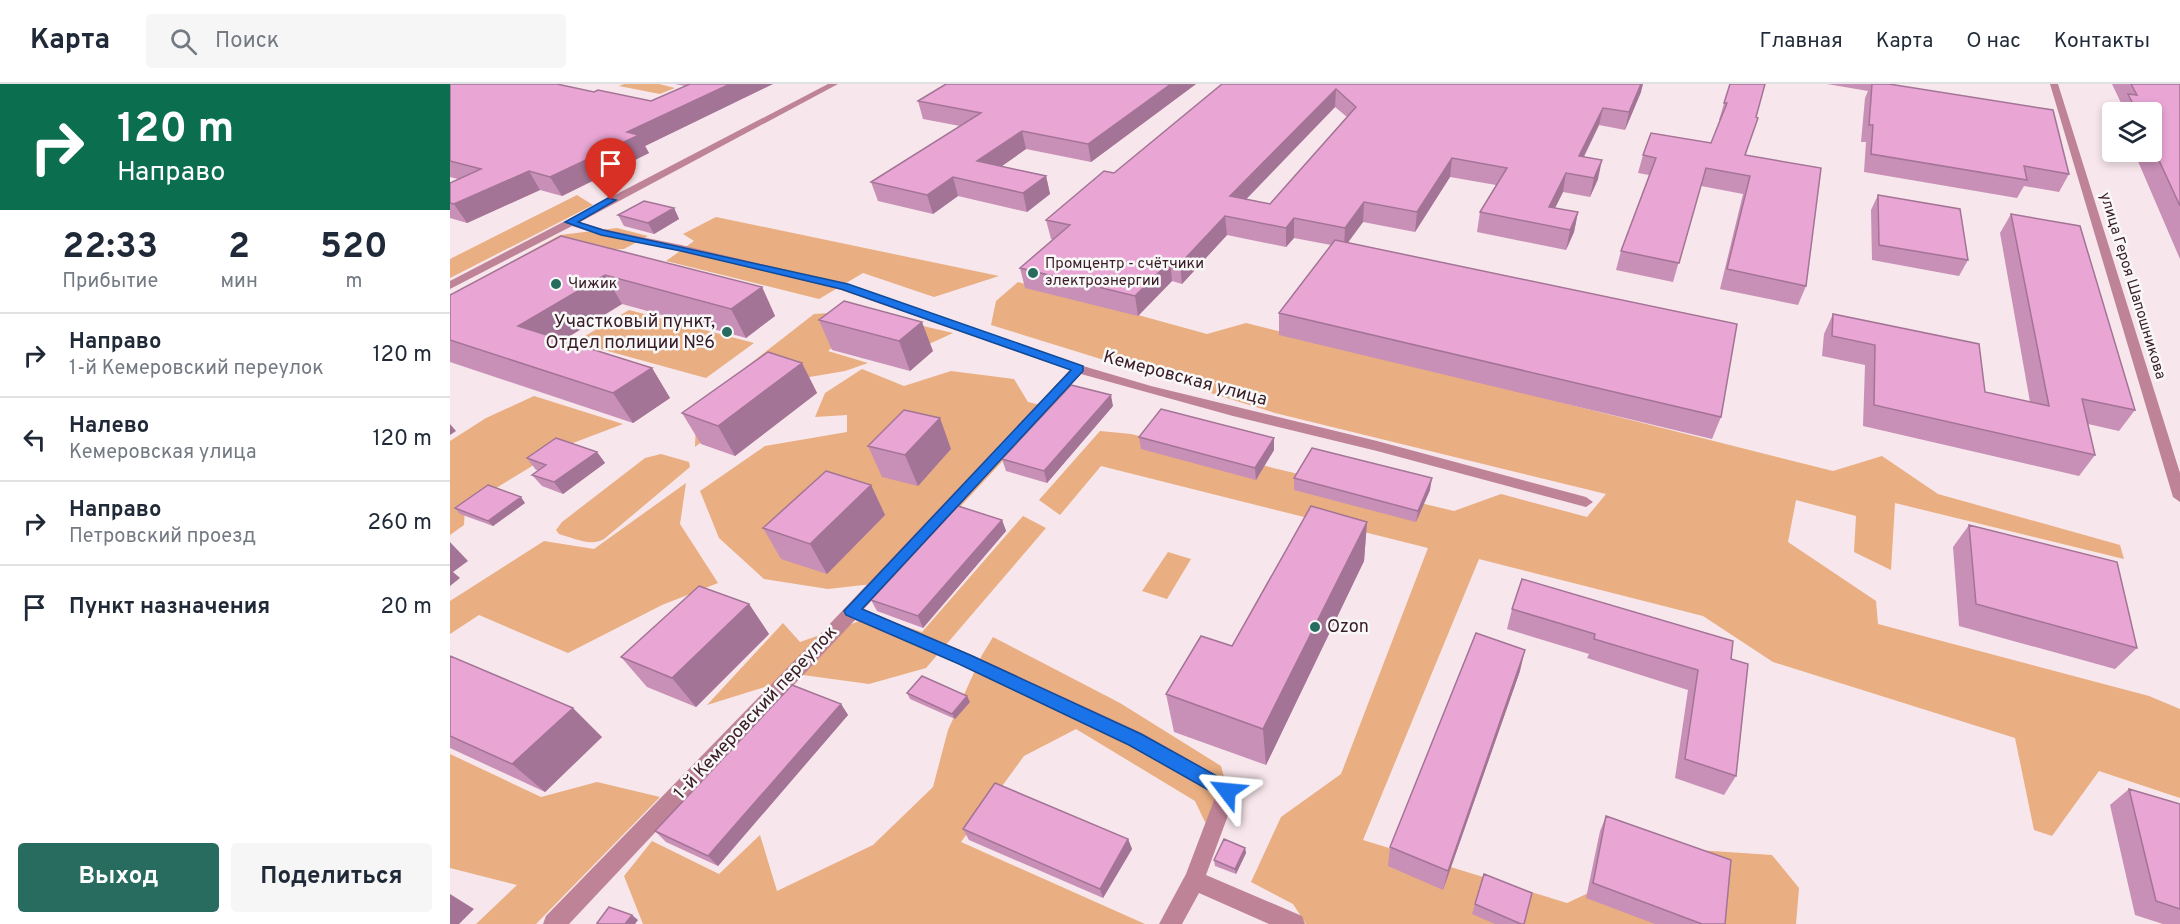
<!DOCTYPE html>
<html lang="ru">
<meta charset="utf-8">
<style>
:root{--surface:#fff;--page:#f6f6f7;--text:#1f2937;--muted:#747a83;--line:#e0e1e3;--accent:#276c5f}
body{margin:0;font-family:Overpass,sans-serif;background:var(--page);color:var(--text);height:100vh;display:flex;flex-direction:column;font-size:22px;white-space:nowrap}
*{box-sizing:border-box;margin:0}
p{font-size:20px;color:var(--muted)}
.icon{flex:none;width:33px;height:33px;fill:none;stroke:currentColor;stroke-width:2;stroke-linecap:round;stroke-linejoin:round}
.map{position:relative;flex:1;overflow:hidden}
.details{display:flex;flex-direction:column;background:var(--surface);width:450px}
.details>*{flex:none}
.guide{background:#0b6e4f;color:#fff;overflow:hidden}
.tools{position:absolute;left:1652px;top:18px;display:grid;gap:12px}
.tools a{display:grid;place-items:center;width:60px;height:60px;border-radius:6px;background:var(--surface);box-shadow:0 3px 9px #0003;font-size:30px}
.pin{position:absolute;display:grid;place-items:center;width:51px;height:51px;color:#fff;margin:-62px -26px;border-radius:50% 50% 50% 0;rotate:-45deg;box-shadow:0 0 6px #0007}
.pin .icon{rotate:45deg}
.me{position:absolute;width:66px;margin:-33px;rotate:299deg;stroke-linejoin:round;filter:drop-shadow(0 0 4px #0008)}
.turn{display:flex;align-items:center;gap:21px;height:126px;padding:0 18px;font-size:27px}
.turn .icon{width:78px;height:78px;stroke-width:2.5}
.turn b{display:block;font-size:42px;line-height:51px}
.eta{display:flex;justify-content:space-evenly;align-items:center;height:102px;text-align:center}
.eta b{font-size:36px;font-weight:700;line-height:42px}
.cta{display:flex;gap:12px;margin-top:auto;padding:12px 18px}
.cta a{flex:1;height:69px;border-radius:6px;background:var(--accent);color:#fff;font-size:24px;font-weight:700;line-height:69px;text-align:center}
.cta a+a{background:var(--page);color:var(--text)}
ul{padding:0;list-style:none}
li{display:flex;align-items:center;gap:18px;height:84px;padding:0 18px;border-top:2px solid var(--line)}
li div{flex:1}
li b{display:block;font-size:22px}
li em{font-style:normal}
header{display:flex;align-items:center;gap:36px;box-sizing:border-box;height:84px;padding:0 30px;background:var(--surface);border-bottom:2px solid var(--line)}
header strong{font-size:28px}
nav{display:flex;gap:33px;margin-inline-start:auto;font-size:21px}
.search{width:420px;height:54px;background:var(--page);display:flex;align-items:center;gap:15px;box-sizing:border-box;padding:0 21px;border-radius:6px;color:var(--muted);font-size:22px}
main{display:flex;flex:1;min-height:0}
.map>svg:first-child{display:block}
.green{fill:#e9ae81}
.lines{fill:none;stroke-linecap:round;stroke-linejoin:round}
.minor{fill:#bf8397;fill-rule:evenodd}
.wall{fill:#c88fb7;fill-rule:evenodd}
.shaded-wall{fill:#a37495}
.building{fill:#e9a6d5;stroke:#a37495;stroke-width:1.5;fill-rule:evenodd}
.route{fill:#1a73e8;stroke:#114b97;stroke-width:1.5}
.poi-dot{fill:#276c5f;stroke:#f8f8f8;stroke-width:2}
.labels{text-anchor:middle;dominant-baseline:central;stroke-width:5;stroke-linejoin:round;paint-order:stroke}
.far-poi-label{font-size:15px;fill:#3a1c27;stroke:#f8f8f8;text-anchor:start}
.far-street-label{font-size:15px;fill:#3a1c27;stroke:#f8f8f8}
.poi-label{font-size:18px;fill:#3a1c27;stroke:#f8f8f8;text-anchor:end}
.street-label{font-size:18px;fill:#3a1c27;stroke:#f8f8f8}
</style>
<header>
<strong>Карта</strong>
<div class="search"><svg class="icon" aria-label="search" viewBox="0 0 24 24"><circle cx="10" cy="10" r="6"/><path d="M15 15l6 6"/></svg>Поиск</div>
<nav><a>Главная</a><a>Карта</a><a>О нас</a><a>Контакты</a></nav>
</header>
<main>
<section class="details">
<div class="guide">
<div class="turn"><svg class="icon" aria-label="right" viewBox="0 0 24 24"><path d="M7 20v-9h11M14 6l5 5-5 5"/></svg><div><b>120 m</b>Направо</div></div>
</div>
<div class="eta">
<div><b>22:33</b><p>Прибытие</p></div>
<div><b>2</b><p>мин</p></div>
<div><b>520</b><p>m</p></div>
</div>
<ul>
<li><svg class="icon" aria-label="right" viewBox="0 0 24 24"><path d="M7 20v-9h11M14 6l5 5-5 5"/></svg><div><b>Направо</b><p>1-й Кемеровский переулок</p></div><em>120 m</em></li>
<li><svg class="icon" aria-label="left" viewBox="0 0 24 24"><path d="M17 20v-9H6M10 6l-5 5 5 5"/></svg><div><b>Налево</b><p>Кемеровская улица</p></div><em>120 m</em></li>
<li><svg class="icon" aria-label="right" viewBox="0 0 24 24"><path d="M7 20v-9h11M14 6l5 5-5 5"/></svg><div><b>Направо</b><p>Петровский проезд</p></div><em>260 m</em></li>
<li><svg class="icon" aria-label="arrive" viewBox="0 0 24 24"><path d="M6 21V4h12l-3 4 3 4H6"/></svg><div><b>Пункт назначения</b></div><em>20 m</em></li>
</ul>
<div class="cta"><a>Выход</a><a>Поделиться</a></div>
</section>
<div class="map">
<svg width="1730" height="840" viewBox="0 0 1730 840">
<rect width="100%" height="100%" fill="#f7e6eb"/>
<path class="green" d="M174 0H209L225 4 210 10 169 2Z
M127 111 143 121 0 194V175Z
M266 133 549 192 484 213 413 189 369 215 216 177 244 157 233 150Z
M167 144 198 152 174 165 153 166 23 199 110 151Z
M568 198 757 250 796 239 1383 387 1432 372 1488 410 1670 461 1674 475 1445 419 1441 486 1404 468 1406 432 1346 416 1338 458 1426 517 1428 540 1699 612 1730 625V714L1649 687 1602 752 1584 746 1565 654 1323 578 1253 532 1029 475 913 756 1117 819 1232 765 1322 771 1349 804 1346 840H856L843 820 801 798 831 733 891 690 978 464 651 382 610 431 589 416 650 347 681 350 1004 427 1051 410 1137 433 1156 410 825 329 541 241 546 217Z
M179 226 304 259 256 294 125 258Z
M409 227 503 249 477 261 405 245 378 267 418 279 395 287 330 298 245 363 246 336 282 309 292 286 364 230Z
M412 285 454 302 501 287 564 295 578 318 602 324 440 498 378 505 314 495 269 454 250 407 315 362 397 348V331L365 333 375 309Z
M84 312 173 340 115 362 15 423 14 441 0 451V357L36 334Z
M211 370 239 378 240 383 154 455C140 463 124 454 109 450L106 446 112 438 195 374Z
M236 399 230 440 268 499 212 521 118 569 29 531 0 550V517L94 457 144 465Z
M573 432 596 444 476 584 419 600 353 591 257 621 333 539 350 558 424 532 472 548Z
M718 468 741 475 717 515 692 507Z
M543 553 670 619 771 682 783 726 755 738 745 717 626 645 574 672 511 758 695 840H193L174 792 202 757 269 790 310 751 327 807 423 761 483 703 498 646 532 571Z
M0 670 91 713 147 698 210 713 86 840H26L67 801 0 784Z"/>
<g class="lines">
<path class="minor" d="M378 0H388L130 138 153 145 231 161 399 201 633 282 701 302 927 357 1136 413 1143 418 1136 423 927 367 783 332 631 290 414 525 520 570 692 649 784 701 787 707 756 791 852 832 855 840H819L749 809 732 840H709L736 790 766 711 678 661 508 580 405 536 119 840H93L96 832 375 545 620 286 391 206 231 167 151 151 122 142 0 205V197Z
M1600 0H1608L1730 389V418L1723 413Z"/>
</g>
<path class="wall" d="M0 0 144 8 201 17 235 2 225 0H323L195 62 199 69 112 112 90 106 17 139 0 134V99L8 95 0 93Z
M746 0 641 78 576 65 552 82 596 92 600 110 577 128 508 112 483 130 428 117 421 98 510 42 473 35 468 17Z
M772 0 1191 8 1175 46 1149 41 1134 73 1148 95 1140 113 1113 108 1105 124 1128 128 1124 148 1116 166 1027 148 1030 128 1046 101 1000 93 965 148 913 138 898 158 1271 333 1262 355 829 251V229L881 161 844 154 836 163 777 151 732 200 722 197 688 232 575 204 570 184 603 156 601 155 596 136 664 89ZM885 23 897 33 820 120 796 115Z
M1280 0 1296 71 1356 202 1348 221 1270 205 1293 110 1251 102 1223 198 1166 186 1171 167 1199 91 1188 89 1193 71 1261 59 1271 36H1269Z
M1377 0H1439L1619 90 1609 108 1574 102 1567 114 1414 88 1416 58H1411L1415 14 1418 7Z
M1662 0H1730V175L1684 68H1701V28H1668L1672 21Z
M1428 111 1518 176 1509 192 1422 176 1421 126Z
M224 124 229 135 204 150 174 142 168 131Z
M1561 130 1685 326 1669 347 1638 340 1645 371 1629 392 1413 342 1415 281 1372 272 1374 250 1383 230 1535 308 1580 318 1550 149Z
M111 152 312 203 325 232 296 254 172 220 113 256 202 284 220 314 183 339 0 278V211Z
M394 217 483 267 460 287 382 266 369 236Z
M352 279 367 309 285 372 251 360 232 329Z
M663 322 597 399 556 387 552 375Z
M689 353 824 354V366L806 396 691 365Z
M418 362 501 365 468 402 432 393Z
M147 368 155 379 113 410 92 402 82 391 89 386H86L77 374Z
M844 394 980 406 966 438 844 406Z
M421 401 435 431 377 490 331 475 313 444Z
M75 419 43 442 10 430 5 424Z
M552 436 556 447 473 544 427 527 421 516Z
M917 438 914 477 816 681 724 648 716 610 782 562Z
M1519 441 1687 564 1665 585 1509 542 1503 463Z
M299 520 319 550 246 623 197 603 171 573Z
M1062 525 1281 575 1286 692 1274 711 1225 694 1238 606 1137 574 1139 570 1057 545Z
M0 572 152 653 95 708 0 664Z
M1070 587 993 806 938 782 940 763Z
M457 609 520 618 505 635 460 615Z
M391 620 398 631 268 782 216 758 205 747Z
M1679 705 1730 720V840H1713L1685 831 1660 721Z
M1156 732 1275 840H1205L1136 814 1150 747Z
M513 745 678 755 682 765 653 814 519 756Z
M795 764 796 769 786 790 765 782 764 776Z
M1034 790 1074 840H1045L1022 830Z"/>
<path class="shaded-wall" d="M280 0H323L195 62 199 69 112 112 100 93 177 48Z
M721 0H746L641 78 638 60Z
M1191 0H1193L1191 8 1175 46 1179 28Z
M886 5 885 23 781 131 780 112Z
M1153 24 1149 41 1125 90 1129 72Z
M572 47 576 65 532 96 527 77Z
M1002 74 1000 93 965 148 967 128Z
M1152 76 1148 95 1140 113 1144 94Z
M79 87 90 106 17 139 4 120Z
M1116 89 1113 108 1096 142 1099 123Z
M596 92 600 110 577 128 573 109Z
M503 93 508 112 483 130 477 111Z
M914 118 913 138 894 164 895 144Z
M224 124 229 135 204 150 198 139Z
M1128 128 1124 148 1116 166 1120 146Z
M775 132 777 151 732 200 730 180Z
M844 134V154L836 163V144Z
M720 177 722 197 688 232 685 212Z
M155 191 172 220 89 271 68 242Z
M312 203 325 232 296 254 281 225Z
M472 238 483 267 460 287 449 257Z
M352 279 367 309 285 372 268 342Z
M202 284 220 314 183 339 163 309Z
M661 311 663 322 597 399 594 387Z
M490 334 501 365 468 402 455 371Z
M0 340 6 347 0 351Z
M824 354V366L806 396 805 384Z
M147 368 155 379 113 410 104 398Z
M982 394 980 406 966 438 968 427Z
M421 401 435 431 377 490 360 460Z
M71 413 75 419 43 442 38 437Z
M552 436 556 447 473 544 468 532Z
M917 438 914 477 816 681 813 645Z
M0 458 18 477 3 488 10 494 0 502Z
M299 520 319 550 246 623 222 594Z
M1075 566 1070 587 993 806 998 787Z
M517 612 520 618 505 635 502 630Z
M391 620 398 631 268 782 258 772Z
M123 624 152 653 95 708 62 680Z
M678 755 682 765 653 814 650 805Z
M795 764 796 769 786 790 785 785Z
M0 810 24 825 9 840H0Z
M182 831 188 836 185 840H175Z"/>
<path class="building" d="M0 0H107L144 8 148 6 201 17 240 0H280L177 48 189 51 100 93 79 87 4 120 0 119V99L31 85 0 77Z
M496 0H721L638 60 572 47 527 77 596 92 573 109 503 93 477 111 421 98 531 29 468 17Z
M772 0H1191L1179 28 1153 24 1129 72 1152 76 1144 94 1116 89 1099 123 1128 128 1120 146 1030 128 1057 84 1002 74 967 128 914 118 895 144 844 134 836 144 775 132 730 180 720 177 685 212 570 184 620 141 596 136 654 87 664 89ZM886 5 906 23 820 120 780 112Z
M1280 0H1315L1306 33 1308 34 1295 71 1371 84 1356 202 1277 185 1300 92 1256 84 1229 179 1171 167 1206 74 1193 71 1201 49 1261 59 1277 19H1274Z
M1422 0H1439L1603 26 1619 90 1574 82 1577 96 1421 70 1423 41H1419Z
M1681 0H1730V122L1701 59V28H1687L1678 10 1687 11Z
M1428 111 1510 125 1518 176 1429 161Z
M194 117 224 124 198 139 168 131Z
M1561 130 1630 142 1685 326 1632 315 1645 371 1424 321 1425 261 1382 252 1383 230 1529 260 1535 308 1599 322Z
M111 152 312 203 281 225 155 191 68 242 202 284 163 309 0 256V211Z
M885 156 1287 240 1271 333 829 229Z
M394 217 472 238 449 257 369 236Z
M318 268 352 279 268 342 232 329Z
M621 301 661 311 594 387 552 375Z
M711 325 824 354 805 384 689 353Z
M454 326 490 334 455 371 418 362Z
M106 354 147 368 104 398 82 391 96 381 77 374Z
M862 364 982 394 968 427 844 394Z
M376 387 421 401 360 460 313 444Z
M38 401 71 413 38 437 5 424Z
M508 422 552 436 468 532 421 516Z
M861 422 917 438 813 645 716 610 751 552 782 562Z
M1519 441 1667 478 1687 564 1526 520Z
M1072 495 1283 557 1281 575 1298 580 1286 692 1235 675 1248 586 1144 555 1145 550 1062 525Z
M249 502 299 520 222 594 171 573Z
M1026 549 1075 566 998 787 940 763Z
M0 572 123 624 62 680 0 652Z
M472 592 517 612 502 630 457 609Z
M342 601 391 620 258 772 205 747Z
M545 699 678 755 650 805 513 745Z
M1679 705 1730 720V825L1706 817Z
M1156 732 1281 776 1275 840H1252L1143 799Z
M774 755 795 764 785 785 764 776Z
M1034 790 1082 809 1074 840H1071L1025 820Z
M159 823 182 831 175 840H151L147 839Z"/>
<path class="route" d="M158 114 166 116 128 138 153 146 398 200 633 282V287L412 525 520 571 691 650 783 701 786 707 783 713 777 715 771 713 679 661 509 580 396 531 394 527 621 286 391 205 231 167 151 151 115 138Z"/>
<g class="poi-dot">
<circle cx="583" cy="189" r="6"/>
<circle cx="106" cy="200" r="6"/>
<circle cx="277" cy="248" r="6"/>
<circle cx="865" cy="543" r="6"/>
</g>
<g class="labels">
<g class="far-poi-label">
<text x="595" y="180">Промцентр - счётчики<tspan x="595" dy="17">электроэнергии</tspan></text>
<text x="118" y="200">Чижик</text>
</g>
<g class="far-street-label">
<text transform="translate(1682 202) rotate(73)">улица Героя Шапошникова</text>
</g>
<g class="poi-label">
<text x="265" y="238">Участковый пункт,<tspan x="265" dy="21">Отдел полиции №6</tspan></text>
<text x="877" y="543" text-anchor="start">Ozon</text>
</g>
<g class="street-label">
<text transform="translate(735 295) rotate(15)">Кемеровская улица</text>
<text transform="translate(306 629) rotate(-47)">1-й Кемеровский переулок</text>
</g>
</g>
</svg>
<div class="tools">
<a><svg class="icon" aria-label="layers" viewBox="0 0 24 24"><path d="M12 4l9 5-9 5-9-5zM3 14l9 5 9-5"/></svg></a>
</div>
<div class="pin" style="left:161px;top:116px;background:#d93025"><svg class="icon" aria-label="arrive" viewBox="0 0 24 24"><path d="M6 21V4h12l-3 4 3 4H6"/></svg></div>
<svg class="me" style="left:777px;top:707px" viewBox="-20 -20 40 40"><path d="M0-17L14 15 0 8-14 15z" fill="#1a73e8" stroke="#fff" stroke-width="4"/></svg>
</div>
</main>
